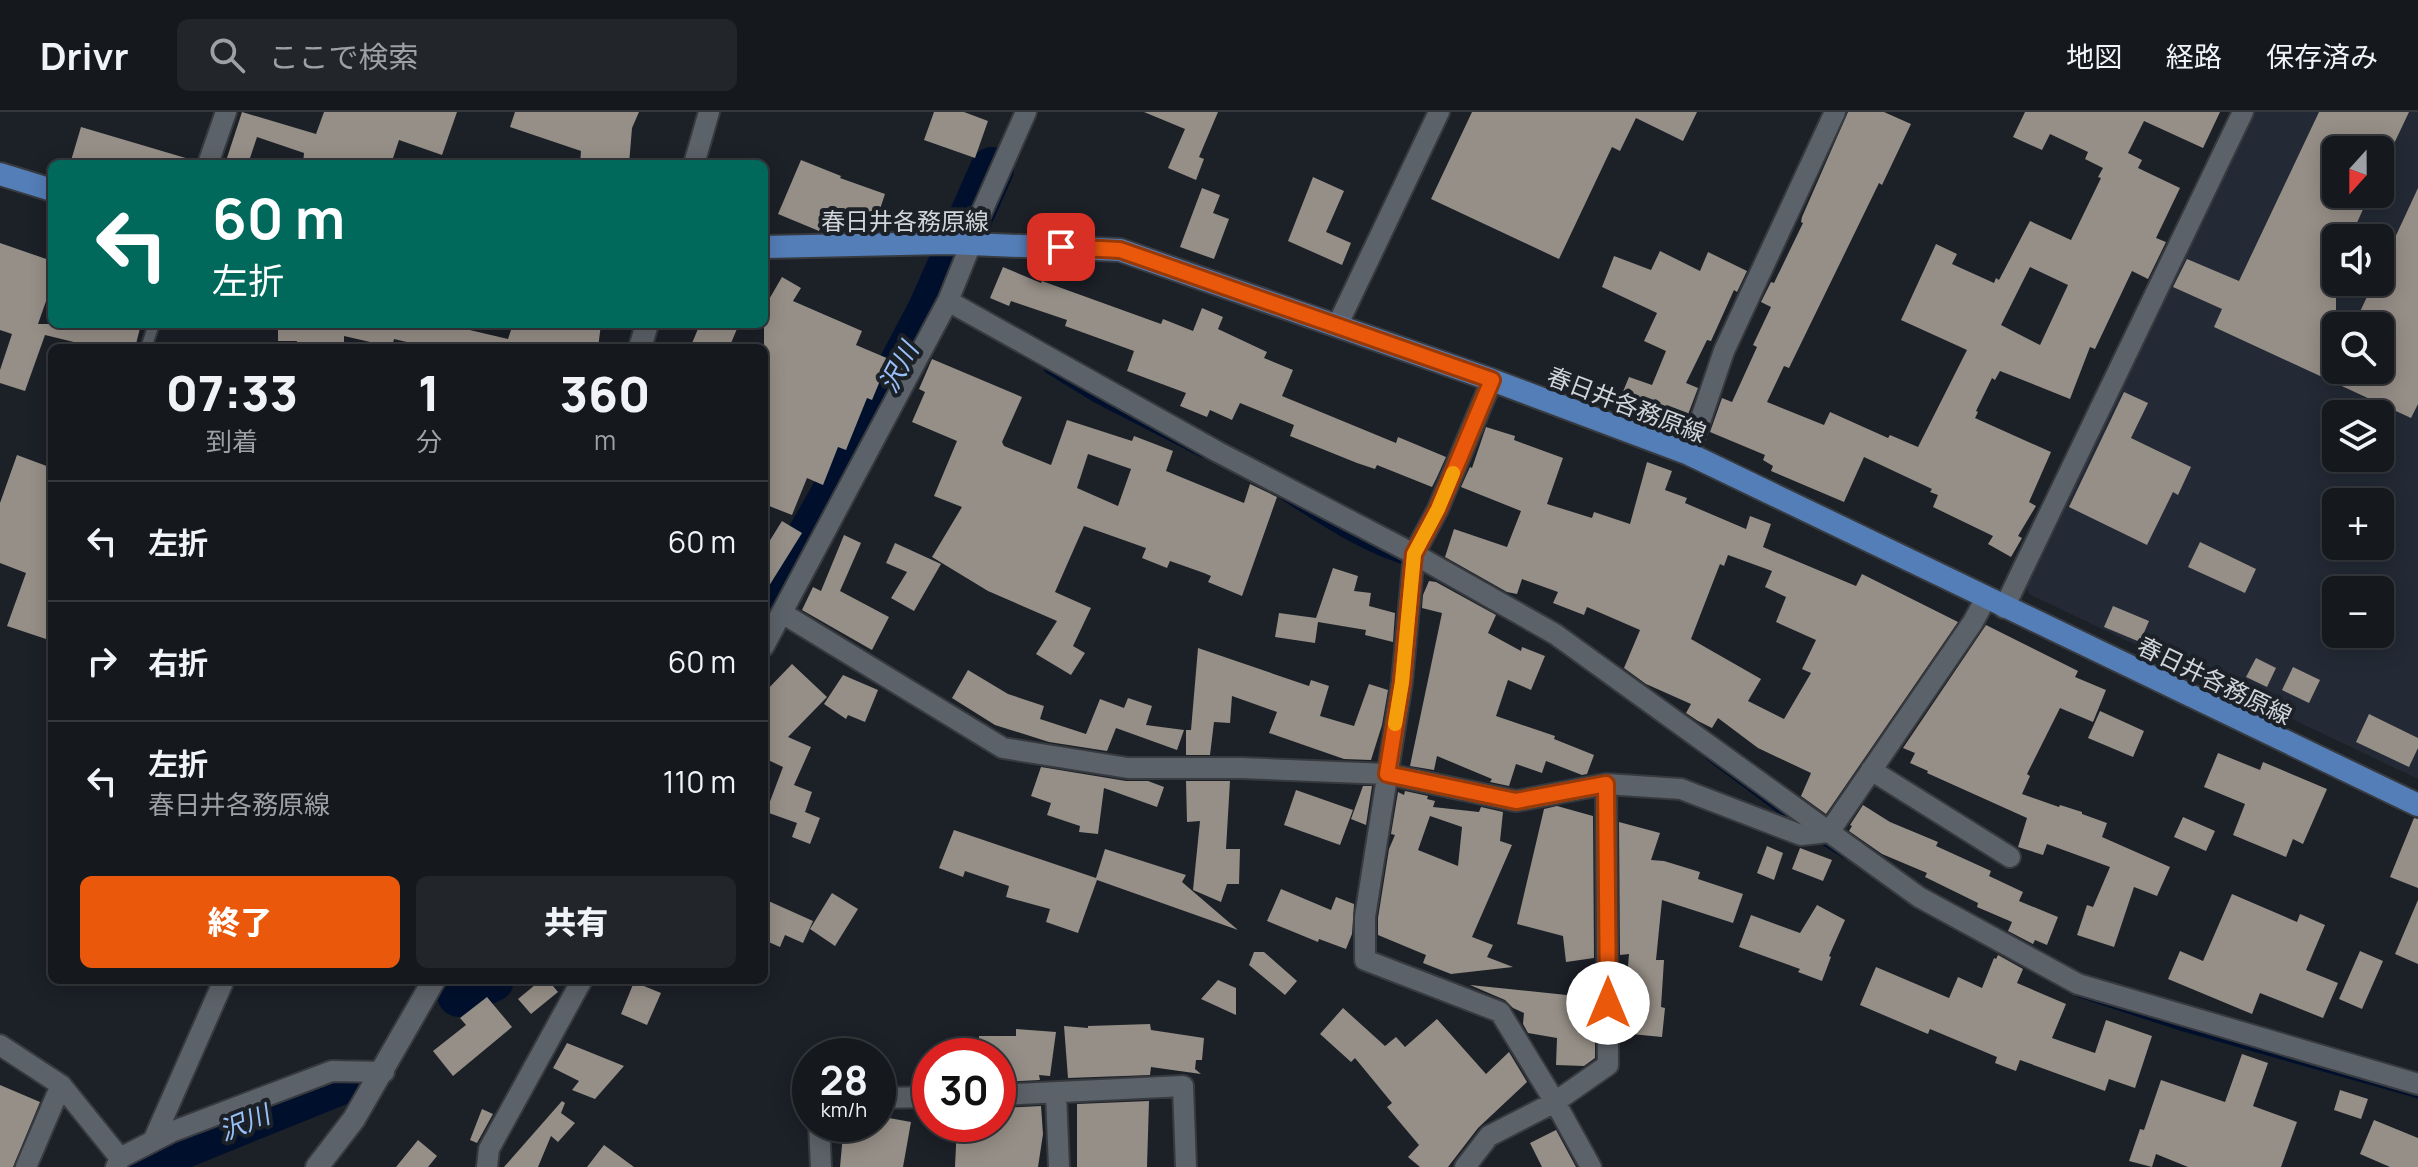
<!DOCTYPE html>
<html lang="ja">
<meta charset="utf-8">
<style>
:root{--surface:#15181d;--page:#22252a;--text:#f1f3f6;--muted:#9da0a4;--line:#34373b;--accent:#ea580c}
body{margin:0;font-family:Manrope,"Noto Sans JP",sans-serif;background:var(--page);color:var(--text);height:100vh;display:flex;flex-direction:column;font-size:30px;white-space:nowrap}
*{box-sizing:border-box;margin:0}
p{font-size:26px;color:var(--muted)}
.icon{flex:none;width:44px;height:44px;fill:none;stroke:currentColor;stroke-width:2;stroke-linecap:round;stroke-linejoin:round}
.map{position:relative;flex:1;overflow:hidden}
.panel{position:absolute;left:48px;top:232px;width:720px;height:640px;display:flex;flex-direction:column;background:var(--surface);border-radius:12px;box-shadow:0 4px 20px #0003,0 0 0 2px var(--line)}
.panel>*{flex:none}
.banner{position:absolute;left:48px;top:48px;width:720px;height:168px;border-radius:12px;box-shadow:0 4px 20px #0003,0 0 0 2px var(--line);background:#00695c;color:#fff;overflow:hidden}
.needle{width:52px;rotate:201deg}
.buttons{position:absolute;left:2322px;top:24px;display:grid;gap:16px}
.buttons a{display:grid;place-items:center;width:72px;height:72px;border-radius:12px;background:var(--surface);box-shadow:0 4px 20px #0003,0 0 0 2px var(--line);font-size:40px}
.speed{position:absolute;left:792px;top:926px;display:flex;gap:16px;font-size:40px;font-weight:700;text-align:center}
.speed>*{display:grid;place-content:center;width:104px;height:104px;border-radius:50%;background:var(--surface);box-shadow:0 4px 20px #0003,0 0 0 2px var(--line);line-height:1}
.speed small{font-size:20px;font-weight:400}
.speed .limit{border:12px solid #d22;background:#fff;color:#111}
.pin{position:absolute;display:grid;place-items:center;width:68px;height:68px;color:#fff;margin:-34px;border-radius:16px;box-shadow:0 4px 12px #0006}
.me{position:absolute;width:88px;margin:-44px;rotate:0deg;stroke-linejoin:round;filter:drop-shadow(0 0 6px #0008)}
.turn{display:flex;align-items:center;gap:28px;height:168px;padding:0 32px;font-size:36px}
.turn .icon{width:104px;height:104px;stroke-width:2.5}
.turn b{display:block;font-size:56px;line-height:68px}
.eta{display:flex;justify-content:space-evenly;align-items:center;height:136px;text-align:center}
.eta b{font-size:48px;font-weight:800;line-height:56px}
.primary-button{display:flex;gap:16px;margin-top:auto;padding:16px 32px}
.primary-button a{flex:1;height:92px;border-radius:12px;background:var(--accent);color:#fff;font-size:32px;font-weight:800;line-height:92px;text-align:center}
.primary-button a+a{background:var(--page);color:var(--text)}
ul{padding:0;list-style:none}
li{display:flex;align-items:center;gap:24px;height:120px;padding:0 32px;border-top:2px solid var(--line)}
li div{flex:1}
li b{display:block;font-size:30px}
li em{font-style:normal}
header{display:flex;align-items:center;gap:48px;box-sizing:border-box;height:112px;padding:0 40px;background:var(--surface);border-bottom:2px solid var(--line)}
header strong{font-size:38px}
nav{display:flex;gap:44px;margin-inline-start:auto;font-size:28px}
.search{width:560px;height:72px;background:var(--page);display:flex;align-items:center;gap:20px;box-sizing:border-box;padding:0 28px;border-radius:12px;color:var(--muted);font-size:30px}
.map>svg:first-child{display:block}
.built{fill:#232a35;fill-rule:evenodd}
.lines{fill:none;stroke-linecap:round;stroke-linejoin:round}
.stream{stroke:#00102c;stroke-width:7}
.river{stroke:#00102c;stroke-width:44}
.building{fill:#968f87;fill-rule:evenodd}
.service-casing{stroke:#373a3f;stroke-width:14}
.minor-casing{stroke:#373a3f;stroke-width:24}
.tertiary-casing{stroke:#373a3f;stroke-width:26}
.primary-casing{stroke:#373a3f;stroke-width:26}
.service{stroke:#5c6269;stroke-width:10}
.minor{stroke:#5c6269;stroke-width:20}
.tertiary{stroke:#5c6269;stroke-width:22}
.primary{stroke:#547eb8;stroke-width:22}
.route-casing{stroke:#983908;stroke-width:20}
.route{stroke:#ea580c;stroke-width:14}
.slow{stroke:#f59e0b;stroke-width:14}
.labels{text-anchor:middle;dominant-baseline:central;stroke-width:8;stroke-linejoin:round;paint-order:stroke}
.street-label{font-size:24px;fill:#d1d4d8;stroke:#1c2027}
.water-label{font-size:26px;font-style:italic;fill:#98c0f9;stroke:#1c2027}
</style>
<header>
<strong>Drivr</strong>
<div class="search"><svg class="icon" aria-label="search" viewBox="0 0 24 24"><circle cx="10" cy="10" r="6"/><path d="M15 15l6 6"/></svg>ここで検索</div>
<nav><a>地図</a><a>経路</a><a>保存済み</a></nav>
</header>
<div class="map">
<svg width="2418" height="1055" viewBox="0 0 2418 1055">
<rect width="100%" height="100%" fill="#1c2027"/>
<path class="built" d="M2254 0H2418V667L2029 482 2025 471ZM2336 38H2380V82H2336ZM2336 126H2380V170H2336ZM2336 214H2380V258H2336ZM2336 302H2380V346H2336ZM2336 390H2380V434H2336ZM2336 478H2380V522H2336Z"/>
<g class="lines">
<path class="stream" d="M1048 258 1097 288 1202 342
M1284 385C1323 410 1366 439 1411 451
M1709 645 1805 717
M1818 726 1845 743
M2079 882 2183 916 2418 983"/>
<path class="river" d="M764 503 831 385 930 197 992 57
M459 883 492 868
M147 1055 150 1048 345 969"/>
</g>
<path class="building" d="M242 0 316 22 324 0H457L442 43 399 28 391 52H303L304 41 257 25 248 52H225Z
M515 0H639L632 16 629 52H580L581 39 510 15Z
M934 0H964L988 9 975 46 924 28Z
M1144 0H1218L1199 45 1204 47 1196 68 1168 56 1185 17Z
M1472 0H1697L1683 29 1636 6 1620 39 1612 35 1559 147 1431 87Z
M1848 0H1884L1911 12 1882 73 1879 71 1789 256 1784 254 1767 290 1824 313 1830 300 1888 326 1890 323 1918 335 1967 238 1901 208 1936 132 1957 142 1952 152 1994 171 1996 166 1999 168 2030 109 2071 128 2101 66 2098 65 2103 56 2085 47 2088 40 2050 22 2042 38 2013 25 2025 0H2220L2203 36 2144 9 2128 41 2142 48 2138 56 2180 76 2156 126 2166 130 2148 167 2132 159 2095 237 2090 235 2070 287 2000 259 1995 268 1992 266 1976 299 1978 300 1975 306 2051 340 2029 390 2036 394 2018 424 2022 426 2011 445 1988 432 1993 424 1933 395 1938 383 1930 380 1932 377 1864 345 1844 390 1771 359 1773 354 1763 348 1765 343 1710 320 1722 286 1732 290 1757 235 1753 233 1771 195 1761 190 1771 170 1774 171 1803 111 1801 110 1802 105ZM2030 155 2068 173 2040 233 2001 213Z
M2319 0H2409L2391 38H2336V82H2370L2350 126H2336V155L2324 181 2336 186V258H2380V214L2357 206 2374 170H2380V158L2418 76V292L2411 306 2214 215 2222 197 2173 175 2187 147 2239 169Z
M81 15 189 47 188 52H70Z
M801 48 841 64 840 66 885 82 874 115 827 98 819 119 778 102Z
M1313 65 1344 79 1326 120 1351 131 1342 153 1288 129Z
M1202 76 1220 83 1213 101 1229 107 1214 147 1180 135Z
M0 131 52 149V172L38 212H141L135 236H81L82 232 45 223 25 279 0 271V258L12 222 0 218Z
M1660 139 1700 159 1708 140 1747 159 1737 180 1734 178 1711 229 1707 228 1686 271 1698 276 1684 313 1643 296 1645 291 1622 282 1629 265 1652 273 1666 239 1644 229 1657 201 1602 175 1614 144 1651 158Z
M1003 155 1041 171 1042 169 1161 212 1163 207 1193 219 1202 196 1223 205 1218 217 1267 240 1264 246 1293 258 1282 284 1396 331 1398 325 1446 345 1437 365 1432 375 1377 353 1375 357 1357 351 1290 324 1294 313 1240 291 1232 308 1210 298 1207 305 1180 294 1186 281 1127 259 1134 239 1065 214 1067 208 1011 189 1009 194 990 186Z
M782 165 801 176 793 189 862 219 856 233 889 247 872 288 867 286 846 338 838 335 823 373 807 366 792 403 764 392V196Z
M278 212H444L508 227 513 212H601L598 236H432L394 227 392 235 344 224V231L317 230 316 236H296L297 229H278Z
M700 212H739L729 236H690Z
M932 247 1022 285 1002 330 1004 334 1051 353 1067 308 1132 329 1134 324 1173 339 1166 359 1244 391 1250 372 1277 385 1242 484 1208 470 1211 464 1204 461 1170 449 1167 456 1142 446 1146 436 1084 414 1055 480 1091 496 1073 534 1085 541 1071 563 1036 542 1057 509 988 479 932 445 962 395 934 384 957 329 912 310 925 280 919 277ZM1088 342 1131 357 1118 394 1077 376Z
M2124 280 2148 291 2131 326 2191 355 2178 383 2173 380 2147 433 2069 395Z
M1486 315 1515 324 1514 328 1563 346 1547 392 1592 406 1594 400 1630 412 1647 350 1672 359 1665 378 1687 386 1685 391 1746 417 1750 404 1771 412 1763 435 1856 474 1862 462 1958 510 1826 702 1801 684 1811 661 1758 636 1718 606 1712 616 1698 609 1686 601 1691 592 1646 572 1624 556 1640 518 1587 495 1584 503 1553 491 1558 480 1522 467 1517 482 1507 480 1445 445 1454 417 1507 435 1521 399 1461 375 1470 355 1472 356ZM1728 443 1772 459 1765 475 1786 485 1776 510 1816 528 1802 557 1811 561 1784 607 1748 589 1761 567 1691 527 1720 452 1724 454Z
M17 343 52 356V510L46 527 7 514 26 461 0 451V391Z
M782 409 802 421 764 482V438Z
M844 423 861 431 840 479 889 505 872 538 802 498 813 475 821 479Z
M2200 430 2256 457 2245 481 2188 455Z
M895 431 941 452 914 499 891 486 907 460 886 451Z
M1333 456 1358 464 1354 479 1371 481 1369 494 1395 501 1393 530 1365 523 1366 518 1318 510 1315 531 1275 525 1279 501 1316 506Z
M1429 469 1436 470 1496 503 1488 521 1521 539 1522 535 1545 544 1531 578 1508 568 1496 604 1555 624 1554 627 1594 643 1587 662 1582 663 1546 649 1542 661 1516 652 1509 674 1490 670 1492 667 1437 644 1434 658 1410 654 1442 501 1422 496 1423 483Z
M2113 494 2149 509 2140 530 2104 515Z
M1986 513 2078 559 2075 565 2106 578 2093 610 2060 596 2027 662 2030 664 2022 682 2059 695 2060 693 2082 700V702L2107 711 2102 725 2170 755 2157 784 2134 775 2114 835 2077 823 2087 793 2093 795 2110 755 2047 732 2043 743 2018 735 2027 706 1927 661 1928 659 1910 651 1915 641 1903 636Z
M1198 536 1309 574 1311 568 1329 574 1320 604 1354 614 1369 572 1388 578 1382 613 1371 648 1344 647 1269 621 1277 600 1232 584 1230 611 1214 610 1210 643H1186V618H1191Z
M2256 546 2276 556 2267 575 2246 565Z
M792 552 827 585 788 625 811 635 794 673 812 680 805 700 820 706 810 732 792 725 797 711 766 700 783 655 766 647 764 649V581Z
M2293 555 2320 568 2309 591 2282 578Z
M968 558 1008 582 1044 594 1040 607 1086 622 1100 587 1124 596 1128 586 1152 594 1146 613 1184 618 1177 638 1116 616 1107 639 1049 630 995 613 952 586Z
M843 563 878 578 865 610 848 603 846 607 824 592Z
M2100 599 2144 619 2133 645 2088 626Z
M2369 602 2418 626V636L2409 655 2356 630Z
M2218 641 2260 658 2263 650 2327 677 2303 732 2293 727 2286 745 2233 723 2245 692 2204 675Z
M1041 655 1126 669H1148L1164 675 1157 695 1104 676 1098 722 1079 720 1080 714 1047 703 1051 691 1031 684Z
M1186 669H1230L1226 737H1240L1239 772H1227L1221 790 1193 778 1200 709 1187 710Z
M1363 674H1372L1366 713 1351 707Z
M1296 678 1353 698 1340 733 1284 713Z
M1405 679 1428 684 1427 687 1435 689 1433 695 1479 700 1481 695 1503 700 1500 729 1512 733 1472 825 1493 833 1487 845 1513 855 1451 862 1423 851 1426 843 1378 823V806L1389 737 1395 723 1391 722 1398 680 1404 683ZM1430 704 1462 715 1458 754 1418 738Z
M1863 693 1890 710 1938 730 1936 734 1991 759 1989 764 2023 780 2019 789 2058 805 2047 833 2035 828 2033 832 2008 819 2012 810 1977 795 1978 791 1925 765 1927 761 1882 742 1849 719 1852 714 1850 713Z
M1557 694 1593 704 1594 846 1566 850 1563 824 1517 812 1544 697Z
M2183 705 2215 719 2206 739 2174 725Z
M2414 706 2418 707V776L2390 765Z
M1619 710 1660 721 1651 748 1664 749 1700 760 1698 767 1743 782 1733 811 1662 788 1656 848H1664L1661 895 1665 896 1662 925 1621 921V888L1625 889 1629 842 1620 843Z
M954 718 1096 766 1105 737 1186 763 1182 770 1238 818 1097 768 1078 821 1046 810 1050 797 1006 785 1009 774 965 759 963 765 939 756Z
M1767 734 1783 741 1774 768 1757 761Z
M1800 736 1832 748 1823 769 1792 757Z
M1281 777 1331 798 1336 785 1354 792 1352 822 1346 837 1319 827 1318 830 1267 809Z
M832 781 858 797 835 834 810 817Z
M2232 782 2297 810 2300 802 2325 813 2306 858 2338 871 2323 906 2260 881 2252 902 2168 867 2180 839 2203 849Z
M764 787 813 809 803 831 785 823 780 835 764 828Z
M2418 788V852L2395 842Z
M1817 793 1845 808 1829 844 1831 845 1822 869 1798 860 1800 857 1739 835 1751 803 1800 821Z
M2360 839 2383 849 2362 897 2339 887Z
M1254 840H1264L1297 869 1285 883 1249 853Z
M1998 843 2023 857 2017 871 2066 892 2052 926 2095 941 2106 908 2152 924 2135 976 2109 967 2105 979 2020 948 2016 959 1995 951 1997 945 1930 917 1928 922 1860 893 1876 855 1949 886 1958 865 1982 876 1994 846 1996 847Z
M541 868H548L558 880 531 902 518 887Z
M1218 868 1236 876V903L1201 887Z
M634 870 661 881 647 913 621 902Z
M1470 873 1595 886V946L1584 954 1556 953 1557 926 1528 921 1523 912 1524 901 1513 896 1505 888Z
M487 885 512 915 453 964 433 939 466 913 460 906Z
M1343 896 1385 934 1396 925 1405 935 1437 907 1486 962 1509 940 1527 970 1478 1016 1448 1055H1420L1408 1045 1419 1033 1387 995 1392 991 1355 946 1351 950 1320 922Z
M1150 912 1151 918 1204 926 1202 948H1196L1195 957 1201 962 1151 955 1150 963 1068 966 1064 914 1088 916V914Z
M1016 917 1056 920 1050 964 1039 963 1040 968 998 970V944H979V924H1016Z
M567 931 624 954 595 987 572 978 579 969 553 956Z
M2242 942 2268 951 2253 994 2297 1010 2281 1055H2188L2156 1042 2152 1055 2129 1049 2140 1017 2144 1018 2161 968 2225 990Z
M0 973 40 990 13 1055H0Z
M2340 978 2368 987 2361 1007 2334 998Z
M562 989 565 991 561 1001 575 1011 558 1030 551 1024 538 1055H504Z
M1149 989 1147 1055H1077V992Z
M1041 994 1043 1022 1038 1055H955L957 1012H998V996Z
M482 997 493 1002 477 1031 470 1028Z
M878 1004 911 1010 903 1055H840L844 1012H878Z
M2374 1008 2418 1026V1055H2390L2360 1042Z
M1556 1018 1576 1055H1542L1530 1031Z
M418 1028 437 1044 428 1055H396Z
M604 1033 634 1055H587Z"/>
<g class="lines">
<defs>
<path id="service" d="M146 236 154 212"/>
<path id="minor" d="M208 52 226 0
M694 52 709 0
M948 189 1218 340 1414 442 1555 522 1919 785 2078 872 2418 972
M1338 212 1439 0
M1492 268 1438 397 1414 442 1402 570 1365 805V848L1500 900 1555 990 1591 1055
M1689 342 1724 239 1835 0
M2004 496 2243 0
M782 501 1003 636 1128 656H1241L1387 662 1516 689 1606 672 1681 677 1801 723 1829 720 1973 510 1986 486
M764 534 948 189 971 132 979 106 1026 0
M1871 658 2010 745
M0 933 61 973 120 1046
M1056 982 1059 1055
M998 983 1183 974 1186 1055
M878 986 930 985
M819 1012 821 1055
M153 1029 224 868
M26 1055 61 973
M116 1055 120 1046 171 1020 332 959 384 960
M487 1055 489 1037 582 868
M1465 1055 1489 1024 1555 990 1608 953 1606 672"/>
<path id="tertiary" d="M640 236 647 212
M317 1055 354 1007 434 868"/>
<path id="primary" d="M0 62 52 78
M764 135 946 131 1120 138 1492 268 1689 342 2418 693"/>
</defs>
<use href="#service" class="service-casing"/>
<use href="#minor" class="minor-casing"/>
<use href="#tertiary" class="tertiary-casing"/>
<use href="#primary" class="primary-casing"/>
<use href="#service" class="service"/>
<use href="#minor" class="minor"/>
<use href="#tertiary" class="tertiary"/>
<use href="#primary" class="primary"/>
</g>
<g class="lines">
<defs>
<path id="route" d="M1061 135 1120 138 1492 268 1438 397 1414 442 1402 570 1387 662 1516 689 1606 672 1608 891"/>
</defs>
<use href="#route" class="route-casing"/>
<use href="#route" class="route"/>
<path class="slow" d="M1395 612 1402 570 1414 442 1438 397 1453 361"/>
</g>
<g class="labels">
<g class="street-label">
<text x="905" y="108">春日井各務原線</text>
<text transform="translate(1627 292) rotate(21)">春日井各務原線</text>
<text transform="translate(2215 568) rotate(26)">春日井各務原線</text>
</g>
<g class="water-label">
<text transform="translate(898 255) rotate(-62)">沢川</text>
<text transform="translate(244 1010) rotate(-22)">沢川</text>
</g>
</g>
</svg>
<div class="buttons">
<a><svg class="needle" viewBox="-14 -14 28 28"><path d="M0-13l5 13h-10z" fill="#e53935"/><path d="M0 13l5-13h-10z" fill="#9da0a4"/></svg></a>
<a><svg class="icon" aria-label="sound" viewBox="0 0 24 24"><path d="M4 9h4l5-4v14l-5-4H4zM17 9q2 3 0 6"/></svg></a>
<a><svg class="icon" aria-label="search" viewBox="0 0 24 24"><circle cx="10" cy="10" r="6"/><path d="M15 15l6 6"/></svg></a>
<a><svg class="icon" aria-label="layers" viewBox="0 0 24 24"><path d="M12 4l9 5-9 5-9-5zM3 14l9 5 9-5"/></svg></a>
<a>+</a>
<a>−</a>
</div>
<div class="speed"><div>28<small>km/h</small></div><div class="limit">30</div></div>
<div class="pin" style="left:1061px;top:135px;background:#d93025"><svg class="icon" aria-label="arrive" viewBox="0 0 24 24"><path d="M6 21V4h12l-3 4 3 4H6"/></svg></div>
<svg class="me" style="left:1608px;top:891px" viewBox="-20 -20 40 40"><circle r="19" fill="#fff"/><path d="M0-13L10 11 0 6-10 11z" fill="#ea580c"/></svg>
<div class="banner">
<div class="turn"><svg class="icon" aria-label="left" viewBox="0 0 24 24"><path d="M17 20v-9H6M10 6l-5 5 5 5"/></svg><div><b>60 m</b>左折</div></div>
</div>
<section class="panel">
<div class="eta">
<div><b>07:33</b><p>到着</p></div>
<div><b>1</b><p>分</p></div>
<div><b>360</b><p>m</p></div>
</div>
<ul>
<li><svg class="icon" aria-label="left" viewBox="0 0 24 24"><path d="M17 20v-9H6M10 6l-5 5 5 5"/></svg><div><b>左折</b></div><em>60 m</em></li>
<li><svg class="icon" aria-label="right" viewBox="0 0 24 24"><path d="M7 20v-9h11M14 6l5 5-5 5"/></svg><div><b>右折</b></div><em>60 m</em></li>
<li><svg class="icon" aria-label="left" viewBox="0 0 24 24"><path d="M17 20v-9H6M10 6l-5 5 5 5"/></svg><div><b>左折</b><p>春日井各務原線</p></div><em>110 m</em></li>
</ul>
<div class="primary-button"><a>終了</a><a>共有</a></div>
</section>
</div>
